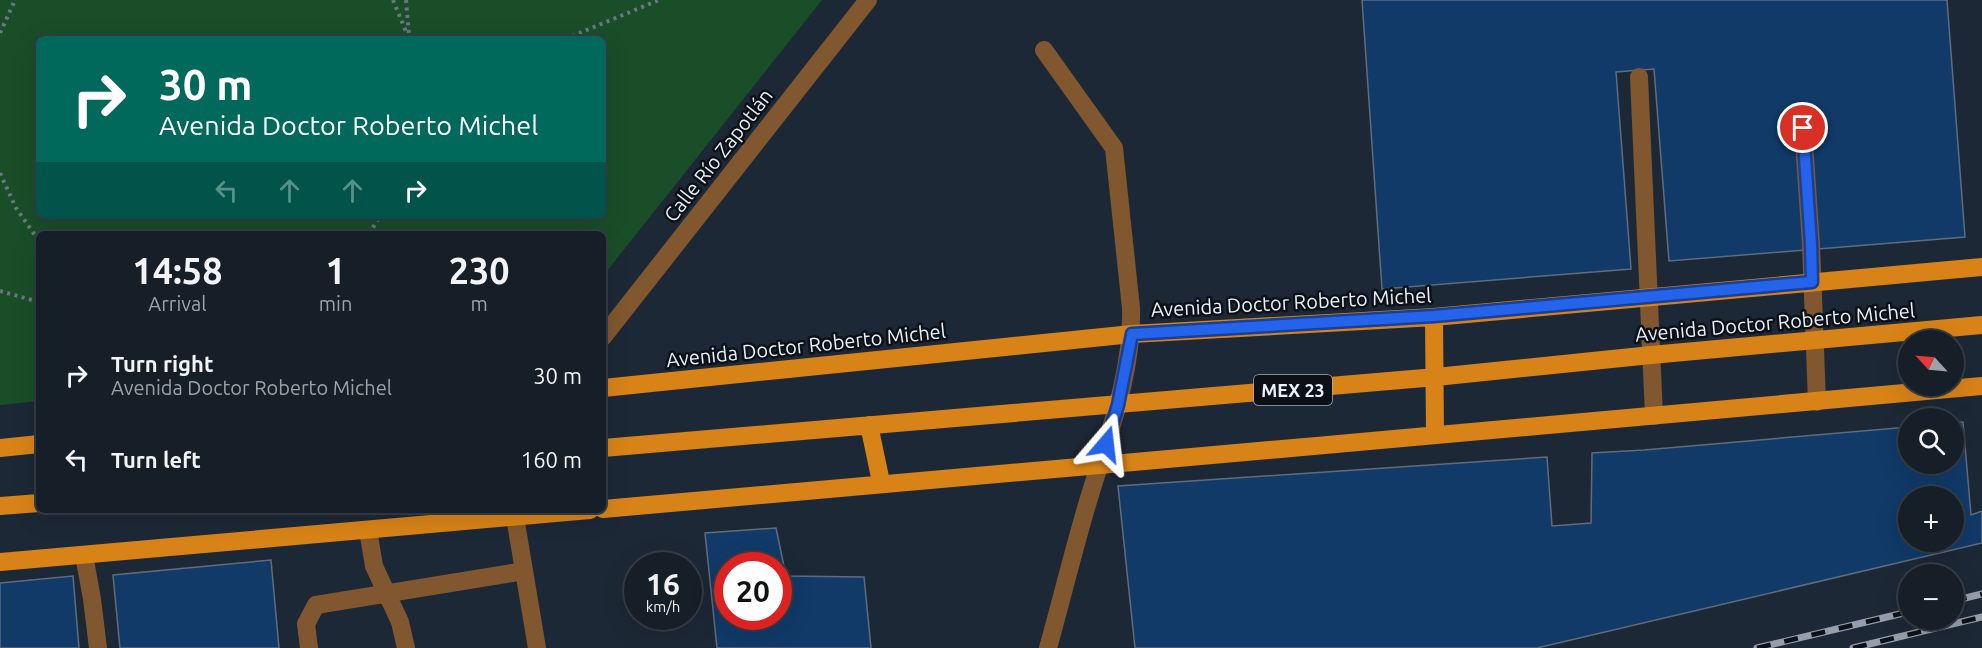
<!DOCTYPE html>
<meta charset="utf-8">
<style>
:root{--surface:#161e28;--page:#1f2730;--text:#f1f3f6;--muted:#9ea2a8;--line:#353c45}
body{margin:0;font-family:Ubuntu,sans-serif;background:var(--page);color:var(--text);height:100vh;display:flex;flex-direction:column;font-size:22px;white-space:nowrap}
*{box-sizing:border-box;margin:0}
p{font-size:20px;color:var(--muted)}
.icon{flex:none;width:33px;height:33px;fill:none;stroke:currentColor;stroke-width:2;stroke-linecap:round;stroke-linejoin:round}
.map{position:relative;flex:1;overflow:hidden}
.side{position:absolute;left:36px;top:231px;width:570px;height:282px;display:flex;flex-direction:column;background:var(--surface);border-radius:9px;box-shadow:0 6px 24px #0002,0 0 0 2px var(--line)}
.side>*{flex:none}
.guide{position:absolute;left:36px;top:36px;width:570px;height:183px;border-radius:9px;box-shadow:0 6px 24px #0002,0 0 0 2px var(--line);background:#00695c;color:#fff;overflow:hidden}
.needle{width:39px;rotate:296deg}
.buttons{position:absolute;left:1898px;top:330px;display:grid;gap:12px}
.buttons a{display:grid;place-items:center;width:66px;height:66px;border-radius:50%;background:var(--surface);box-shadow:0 6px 24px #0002,0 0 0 2px var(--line);font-size:30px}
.speed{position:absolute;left:624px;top:552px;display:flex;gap:12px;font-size:30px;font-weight:700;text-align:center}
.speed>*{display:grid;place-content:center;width:78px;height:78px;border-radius:50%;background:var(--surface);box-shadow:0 6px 24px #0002,0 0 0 2px var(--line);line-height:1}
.speed small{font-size:15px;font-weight:400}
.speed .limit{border:9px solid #d22;background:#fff;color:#111}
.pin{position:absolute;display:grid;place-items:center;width:51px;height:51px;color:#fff;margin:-26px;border:3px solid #fff;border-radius:50%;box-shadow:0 2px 6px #0007}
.me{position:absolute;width:66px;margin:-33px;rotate:17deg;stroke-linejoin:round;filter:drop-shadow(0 0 4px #0008)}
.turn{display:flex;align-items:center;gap:21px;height:126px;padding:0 24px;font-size:27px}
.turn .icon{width:78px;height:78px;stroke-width:2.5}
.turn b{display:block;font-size:42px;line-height:51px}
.lanes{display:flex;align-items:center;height:57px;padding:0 24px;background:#0003;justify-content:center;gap:30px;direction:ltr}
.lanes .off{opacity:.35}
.eta{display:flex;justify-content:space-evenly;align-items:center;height:102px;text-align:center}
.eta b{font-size:36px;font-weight:700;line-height:42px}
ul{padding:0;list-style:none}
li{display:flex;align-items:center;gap:18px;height:84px;padding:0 24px}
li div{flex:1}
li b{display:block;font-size:22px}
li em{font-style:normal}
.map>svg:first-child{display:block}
.green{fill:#194e29;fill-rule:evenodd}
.building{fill:#113a68;stroke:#5f6c7c;stroke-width:1.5;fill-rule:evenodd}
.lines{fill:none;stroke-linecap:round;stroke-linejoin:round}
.path{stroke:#6c7683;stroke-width:4;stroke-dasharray:3 4.5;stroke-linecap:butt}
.minor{stroke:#80572e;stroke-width:18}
.major{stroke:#d88318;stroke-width:18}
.rail-casing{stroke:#959ea9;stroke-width:7}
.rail{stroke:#0c1117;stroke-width:4.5;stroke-dasharray:14;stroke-linecap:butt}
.route-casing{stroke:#184099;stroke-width:15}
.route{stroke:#2563eb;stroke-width:10}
.labels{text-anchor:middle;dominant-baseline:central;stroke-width:5;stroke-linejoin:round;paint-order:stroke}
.shield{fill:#0c1117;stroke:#a6adb6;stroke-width:1.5}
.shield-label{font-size:18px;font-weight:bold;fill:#e8f0fa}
.street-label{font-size:20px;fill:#e8f0fa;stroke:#0c1117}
</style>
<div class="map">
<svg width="1982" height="648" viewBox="0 0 1982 648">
<rect width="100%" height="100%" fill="#1d2836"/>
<path class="green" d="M0 0H822L603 276V234H39V401L0 405ZM39 39H603V216H39Z"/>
<path class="building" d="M1362 0H1947L1965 237 1669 261 1654 69 1616 72 1631 269 1382 289Z
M1963 422 1971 515 1982 511V543L1537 648H1135L1118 486 1547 457 1552 526 1591 523 1592 453 1644 450 1908 427V464H1953V423ZM1908 496H1953V542H1908Z
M776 528 786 576 864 577 871 648H717L705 533ZM728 566H778V616H728Z
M271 560 279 648H120L113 575Z
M73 576 79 648H0V583Z"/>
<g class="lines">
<path class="path" d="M393 0 409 39
M406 0 409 35
M0 33 15 0
M565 39 659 0
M0 173 16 208 39 241
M369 234 380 216
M0 291 39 302"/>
<path class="minor" d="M1044 50 1114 148 1131 308C1133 373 1108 436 1089 498 1074 548 1062 598 1048 648
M1639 77 1654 416
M1803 128 1811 244 1817 402
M603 337 868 0
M516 510 515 517 537 648
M368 530 374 566 400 622 406 648
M84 555 92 599 98 648
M309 648 306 624 316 605 524 571"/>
<path class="major" d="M1434 317 1435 435
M603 388 1132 334 1434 317 1982 267
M869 425 881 482
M0 448 39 444
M603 448 1436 377 1651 355 1982 325
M0 506 39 503
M603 509C1062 465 1523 431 1982 386
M0 562 590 510"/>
<defs>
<path id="rail" d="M1953 601 1982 594
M1757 648 1908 612
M1853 648 1982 617"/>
</defs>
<use href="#rail" class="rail-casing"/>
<use href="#rail" class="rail"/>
</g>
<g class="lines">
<defs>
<path id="route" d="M1106 444 1118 405 1132 334 1434 316 1812 282 1811 244 1803 128"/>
</defs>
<use href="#route" class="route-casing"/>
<use href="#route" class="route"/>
</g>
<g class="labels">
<rect class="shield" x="1254" y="375" width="78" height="30" rx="4.5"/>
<g class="shield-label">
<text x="1293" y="390">MEX 23</text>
</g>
<g class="street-label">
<text transform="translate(718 155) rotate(-52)">Calle Río Zapotlán</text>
<text transform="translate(1291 302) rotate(-3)">Avenida Doctor Roberto Michel</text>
<text transform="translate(1775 322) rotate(-5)">Avenida Doctor Roberto Michel</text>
<text transform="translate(806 345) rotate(-6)">Avenida Doctor Roberto Michel</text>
</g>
</g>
</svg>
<div class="buttons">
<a><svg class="needle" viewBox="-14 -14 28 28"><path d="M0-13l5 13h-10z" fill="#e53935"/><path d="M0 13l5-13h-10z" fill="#9ea2a8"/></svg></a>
<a><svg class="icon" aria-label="search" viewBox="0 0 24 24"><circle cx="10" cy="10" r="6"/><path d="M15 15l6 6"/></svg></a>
<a>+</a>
<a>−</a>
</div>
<div class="speed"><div>16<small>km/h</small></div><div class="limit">20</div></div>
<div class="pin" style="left:1803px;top:128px;background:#d93025"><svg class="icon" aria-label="arrive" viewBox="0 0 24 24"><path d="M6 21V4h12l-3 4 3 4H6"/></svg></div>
<svg class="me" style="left:1106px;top:444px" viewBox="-20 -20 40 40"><path d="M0-17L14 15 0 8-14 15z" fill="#2563eb" stroke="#fff" stroke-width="4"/></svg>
<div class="guide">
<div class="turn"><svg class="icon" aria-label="right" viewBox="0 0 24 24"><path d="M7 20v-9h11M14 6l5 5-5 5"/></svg><div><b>30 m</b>Avenida Doctor Roberto Michel</div></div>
<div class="lanes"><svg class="icon off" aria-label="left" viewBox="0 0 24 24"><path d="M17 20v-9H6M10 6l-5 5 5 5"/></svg><svg class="icon off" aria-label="ahead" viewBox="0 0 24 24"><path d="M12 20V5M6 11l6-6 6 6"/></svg><svg class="icon off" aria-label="ahead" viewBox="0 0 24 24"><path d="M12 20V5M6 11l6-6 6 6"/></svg><svg class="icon" aria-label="right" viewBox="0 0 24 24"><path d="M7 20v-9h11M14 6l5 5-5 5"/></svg></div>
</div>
<section class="side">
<div class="eta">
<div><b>14:58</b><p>Arrival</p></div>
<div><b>1</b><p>min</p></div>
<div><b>230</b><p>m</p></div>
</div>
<ul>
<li><svg class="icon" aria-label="right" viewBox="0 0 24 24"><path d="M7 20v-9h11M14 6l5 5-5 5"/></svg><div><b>Turn right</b><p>Avenida Doctor Roberto Michel</p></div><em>30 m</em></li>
<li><svg class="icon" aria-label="left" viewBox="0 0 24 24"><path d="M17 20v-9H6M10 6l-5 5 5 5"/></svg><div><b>Turn left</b></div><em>160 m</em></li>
</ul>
</section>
</div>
